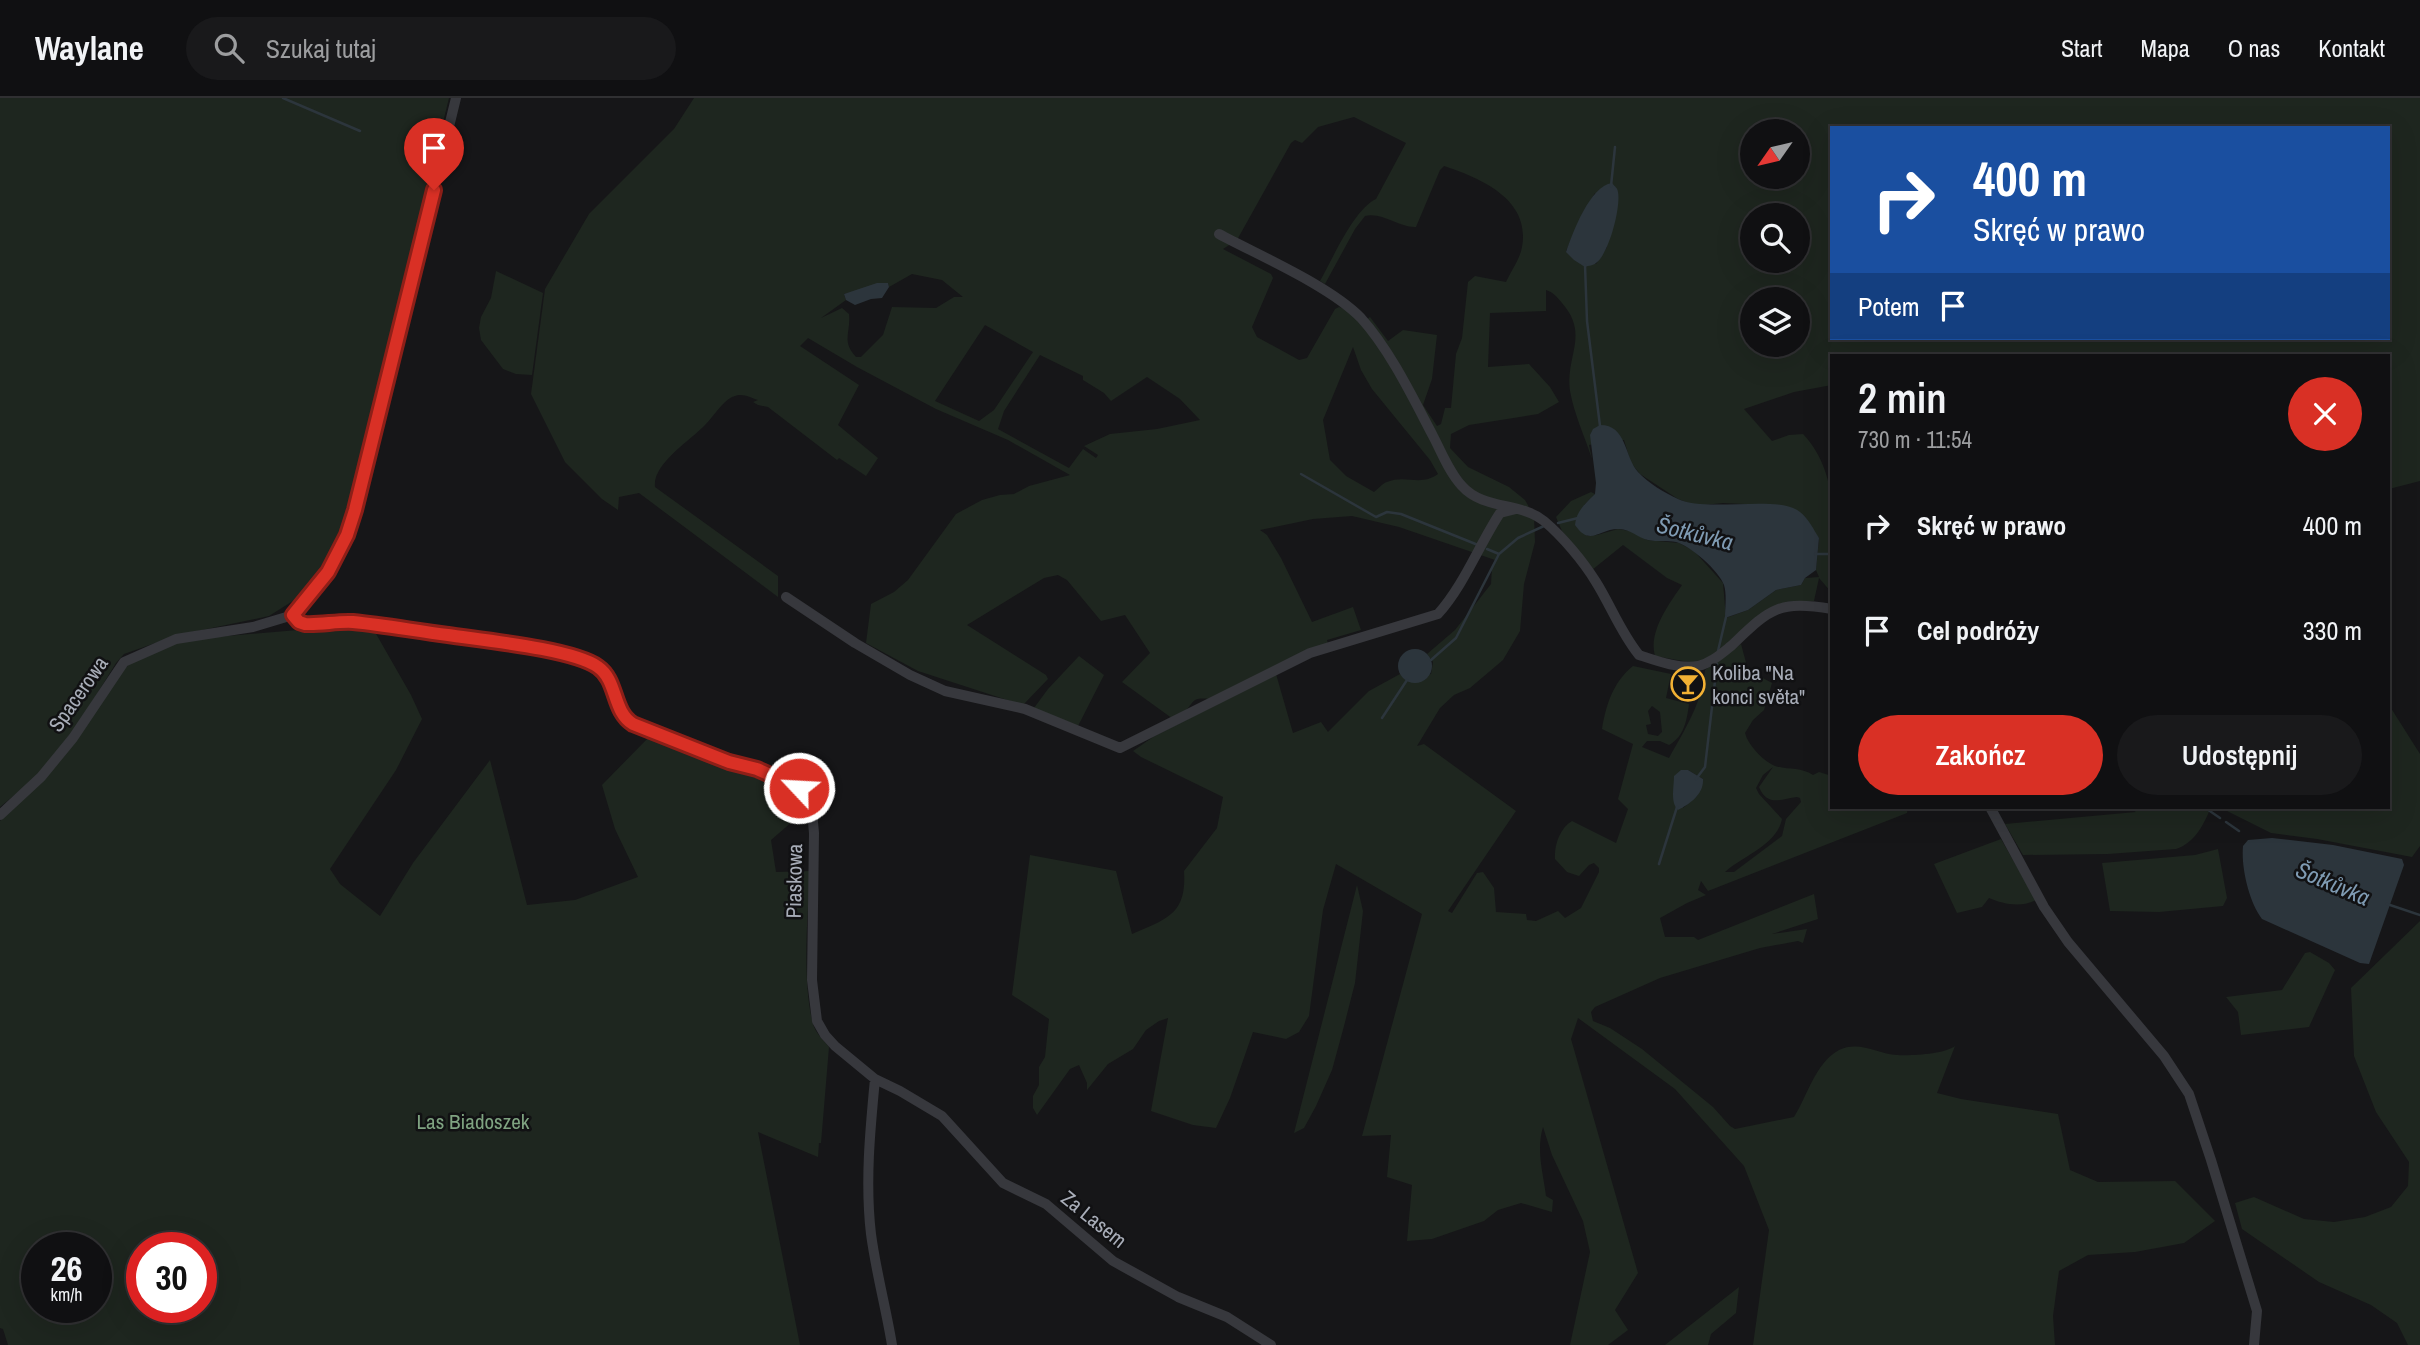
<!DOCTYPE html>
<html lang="pl">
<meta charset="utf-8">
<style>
:root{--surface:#101012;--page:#19191b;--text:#f1f3f6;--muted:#9c9d9f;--line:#303032;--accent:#d93025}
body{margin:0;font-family:"Archivo Narrow",sans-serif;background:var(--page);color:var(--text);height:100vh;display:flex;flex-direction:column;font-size:26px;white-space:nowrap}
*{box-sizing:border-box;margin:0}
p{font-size:23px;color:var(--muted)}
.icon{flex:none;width:38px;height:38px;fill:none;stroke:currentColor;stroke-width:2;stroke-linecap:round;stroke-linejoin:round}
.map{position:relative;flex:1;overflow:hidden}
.side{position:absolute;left:1830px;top:256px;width:560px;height:455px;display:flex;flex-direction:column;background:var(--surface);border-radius:0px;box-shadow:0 7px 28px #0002,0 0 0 2px var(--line)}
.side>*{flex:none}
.hud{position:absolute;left:1830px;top:28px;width:560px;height:214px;border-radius:0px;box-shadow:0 7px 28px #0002,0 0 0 2px var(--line);background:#1a4fa0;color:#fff;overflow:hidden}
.needle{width:46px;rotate:236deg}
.controls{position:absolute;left:1740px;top:21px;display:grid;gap:14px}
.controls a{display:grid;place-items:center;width:70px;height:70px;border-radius:50%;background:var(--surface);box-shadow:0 7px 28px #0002,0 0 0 2px var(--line);font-size:35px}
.speed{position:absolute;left:21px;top:1134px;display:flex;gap:14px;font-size:35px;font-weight:700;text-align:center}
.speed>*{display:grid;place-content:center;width:91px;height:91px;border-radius:50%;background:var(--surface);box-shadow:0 7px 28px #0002,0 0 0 2px var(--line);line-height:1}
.speed small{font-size:18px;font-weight:400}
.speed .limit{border:10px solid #d22;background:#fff;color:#111}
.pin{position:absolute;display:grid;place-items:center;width:60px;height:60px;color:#fff;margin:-72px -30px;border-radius:50% 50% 50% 0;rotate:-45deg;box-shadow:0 0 7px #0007}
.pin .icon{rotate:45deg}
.me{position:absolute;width:77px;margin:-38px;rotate:295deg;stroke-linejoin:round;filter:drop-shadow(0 0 5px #0008)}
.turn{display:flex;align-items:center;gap:24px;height:147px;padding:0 28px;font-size:32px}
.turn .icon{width:91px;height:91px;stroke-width:2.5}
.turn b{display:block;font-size:49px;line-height:60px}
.then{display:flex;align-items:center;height:66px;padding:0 28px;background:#0003;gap:14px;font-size:26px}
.round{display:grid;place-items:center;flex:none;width:74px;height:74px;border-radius:37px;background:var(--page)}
.summary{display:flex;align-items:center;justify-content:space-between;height:119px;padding:0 28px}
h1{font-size:42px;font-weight:600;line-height:52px}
.action{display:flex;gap:14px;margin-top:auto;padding:14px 28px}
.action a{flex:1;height:80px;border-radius:42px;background:var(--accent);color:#fff;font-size:28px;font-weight:600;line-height:80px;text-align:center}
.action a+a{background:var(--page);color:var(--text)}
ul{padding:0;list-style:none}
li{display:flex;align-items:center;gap:21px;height:105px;padding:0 28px}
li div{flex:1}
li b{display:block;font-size:26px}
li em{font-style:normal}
header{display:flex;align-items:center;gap:42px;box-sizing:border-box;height:98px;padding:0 35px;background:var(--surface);border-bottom:2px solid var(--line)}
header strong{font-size:33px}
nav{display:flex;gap:38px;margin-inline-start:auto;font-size:24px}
.search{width:490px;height:63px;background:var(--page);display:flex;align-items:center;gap:18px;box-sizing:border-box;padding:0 24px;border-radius:38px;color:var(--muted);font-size:26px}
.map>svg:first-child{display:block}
.green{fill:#1e261f;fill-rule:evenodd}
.water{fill:#2c353c}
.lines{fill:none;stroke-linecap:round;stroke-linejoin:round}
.stream{stroke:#2c353c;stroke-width:2.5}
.street{stroke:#37383d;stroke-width:10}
.route-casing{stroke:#8d1f18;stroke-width:18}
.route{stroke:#d93025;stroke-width:12}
.labels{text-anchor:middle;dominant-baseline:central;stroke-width:5;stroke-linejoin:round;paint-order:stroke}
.poi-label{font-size:21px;fill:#a8adb8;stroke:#111113;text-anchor:start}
.street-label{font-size:21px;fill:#a8adb8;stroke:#111113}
.park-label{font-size:21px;fill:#7fa381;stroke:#111113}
.water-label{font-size:23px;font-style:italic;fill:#7f9bb3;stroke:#111113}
</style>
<header>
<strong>Waylane</strong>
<div class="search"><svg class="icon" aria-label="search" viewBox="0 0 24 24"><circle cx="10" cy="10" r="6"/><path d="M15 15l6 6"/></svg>Szukaj tutaj</div>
<nav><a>Start</a><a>Mapa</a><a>O nas</a><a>Kontakt</a></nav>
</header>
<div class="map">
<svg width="2420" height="1247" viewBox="0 0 2420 1247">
<rect width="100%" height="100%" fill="#161618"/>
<path class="green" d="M0 0H449L343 429 307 494 269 518 178 537 124 556 116 565 74 633 39 677 0 709Z
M694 0H2420V383L2389 391V257H1832V287L1794 294 1744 311 1772 343 1789 337 1803 336C1843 378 1832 441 1832 495L1819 480 1814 503 1786 504 1764 514 1714 558 1694 565 1655 558C1648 534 1669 506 1682 487L1667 480 1623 447 1592 472 1562 433 1556 419 1571 403 1591 394 1595 396 1584 407 1587 438 1597 437 1618 431 1630 433 1647 442 1679 445 1694 453 1723 485 1726 520 1748 512 1776 492 1801 487 1805 480 1819 479 1816 472 1819 440 1785 408 1723 405 1704 407 1691 406 1678 401 1640 376 1631 365 1624 342 1589 347 1592 361C1585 339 1574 316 1570 293 1565 258 1590 237 1562 205 1557 199 1553 194 1546 192V213L1490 215 1488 269 1529 266 1550 289 1559 304 1538 316 1469 327 1451 336 1450 350 1468 369 1509 389 1525 402 1534 418 1535 444 1524 486 1520 533 1503 562 1470 590 1454 597 1440 610 1417 648 1424 646 1516 713 1448 813 1452 815 1477 775 1483 774 1494 790 1496 814 1526 816 1527 822 1536 823 1558 813 1565 820 1581 810 1599 774V770L1594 765 1589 767 1579 778 1567 774 1555 761C1554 747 1560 730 1572 723L1616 745 1628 711 1618 701 1633 646 1602 631C1606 607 1613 584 1633 568L1671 576 1666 600 1689 606C1687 622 1684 639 1669 647L1660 643H1647L1642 649 1669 660C1685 631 1702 605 1705 572L1741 546 1748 572 1772 585 1764 612 1753 622 1745 635C1748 647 1763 663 1775 668 1787 672 1801 669 1813 677L1819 674 1832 678V709H1908L1907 715 1708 793 1701 783 1698 792 1706 797 1687 805 1660 820 1665 839H1694L1698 842 1814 796 1818 821 1772 836 1807 831 1803 845 1798 843 1760 850 1660 880 1595 909 1591 914 1593 923 1610 930 1642 951 1713 1009 1730 1028 1735 1031 1794 1019C1807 999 1815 965 1839 952 1859 942 1878 956 1897 957 1911 958 1945 956 1955 948L1937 995 1961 1001 2058 1016 2070 1072 2098 1084 2175 1083 2215 1123 2184 1145 2135 1154 2088 1157 2059 1173 2053 1218 2055 1247H1753L1769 1132 1744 1068 1675 991 1578 920 1571 941 1638 1175 1615 1212 1628 1232 1608 1247H1570L1590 1154 1583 1123 1552 1057 1543 1029C1536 1053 1543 1073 1546 1098L1553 1102 1552 1114 1521 1105 1498 1112 1484 1123 1432 1141 1407 1143 1412 1087 1387 1079 1391 1037 1362 1038 1422 816 1336 766 1323 812 1309 918 1299 934 1286 941 1253 934 1230 1000 1216 1030 1193 1027 1151 1013 1168 920 1159 923 1146 932 1133 951 1108 966 1087 992V985L1079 967 1070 971 1037 1017 1033 1010V998L1039 987V969L1045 959 1049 921 1012 897 1030 757 1116 773 1132 836C1167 821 1187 816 1184 773L1217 730 1223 699 1141 659 1133 653 1153 639 1276 576 1293 635 1321 624 1328 634 1369 593 1400 576 1406 582 1431 576 1433 564 1427 556 1455 532 1491 486 1492 469 1495 462 1399 429 1352 418 1313 421 1260 432 1267 437 1281 460 1312 524 1353 509 1361 532 1327 542 1328 546 1209 601C1190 599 1195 605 1184 614 1181 617 1177 618 1173 621L1122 584 1150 555 1125 517 1101 523 1067 482 1058 477 1044 480 967 527 1046 577 1048 581 1023 607 918 573 866 545 871 506 894 494 908 482 956 416 982 402 1000 397 1014 396 1029 388 1070 377 1008 342 936 311 857 269 808 240 800 248 859 287 838 327 878 360 866 378 839 360 837 362 768 309 758 307 753 304 758 302C749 299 742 294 732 299 722 304 714 318 705 327 691 342 652 366 655 389L778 478V499L639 395 619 399 618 412 602 401 565 364 531 296 545 191 589 116 674 31ZM1354 19 1406 45 1376 101C1354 111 1332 162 1320 183L1325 186 1355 131 1365 118C1383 114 1399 130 1416 129L1440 72 1444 68C1480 80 1531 101 1522 149 1520 161 1511 173 1506 184L1475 178 1468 184 1462 240 1456 256 1451 310H1445L1441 326 1437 328 1423 307 1432 281 1437 237 1403 232 1388 243 1370 219 1362 225 1345 211 1339 209 1335 211 1307 260 1299 262 1257 239 1252 229 1273 180 1271 176 1223 151 1237 142 1291 45 1295 42 1302 45 1318 29ZM1832 30H2389V240H1832ZM1752 33H1797V79H1752ZM1595 95 1607 149 1596 166 1566 153 1581 119ZM1752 117H1797V163H1752ZM912 176 942 182 963 199H954L936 210 892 209 883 237 861 259H856C841 243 851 235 849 216L842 210 821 220 846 202 844 196 888 185 889 189ZM1752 201H1797V247H1752ZM985 227 1033 254 994 312 979 323 935 303ZM1353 249 1361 272 1372 291 1430 362 1438 376C1420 389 1406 376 1387 384 1383 385 1378 391 1374 394L1346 378 1330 362 1323 322ZM1040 257 1083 278V282L1104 295 1111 303 1147 279 1180 301 1200 322 1157 331 1110 336 1084 348 1098 357 1096 360 1083 351 1069 370 998 331 1004 313ZM1652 608 1660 614 1662 634 1658 638 1648 636 1646 627 1651 626 1648 613ZM1773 669 1759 689C1767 709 1781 701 1797 699L1800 700 1801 704 1786 721 1782 738 1734 774H1725C1743 758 1777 747 1782 721L1759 696 1756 690 1763 677ZM1688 672 1703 681 1697 698 1683 710Z
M496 173 543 195 532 277 516 276 503 271 481 242 479 230 481 219 491 200Z
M345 528 375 534 411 597 422 621 396 672 330 771 340 786 380 818 413 765 490 662 527 807 575 802 638 779 615 731 602 687 648 640 701 661 766 682 798 695 806 706 809 715 793 723 771 742 776 774 811 773C807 817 802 884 813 926 815 934 823 942 829 949L821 1045H819L818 1059 758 1034 800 1247H8L3 1231 0 1230V723L43 681 123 571 134 563 181 542ZM37 1150H96V1209H37ZM142 1150H201V1209H142Z
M1079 558 1104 577 1078 628 1034 610 1048 591Z
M2389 607 2420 656V748L2412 759 2317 741 2271 735 2227 713 2232 709H2389Z
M2127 709H2211C2204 726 2195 745 2176 751L2108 756 2023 757 2005 726 2136 714Z
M2001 741 2036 802C2021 810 2003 806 1989 800L1982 809 1957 815 1934 766Z
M2218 751 2227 800 2223 808 2159 814 2110 813 2102 765 2195 757Z
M1357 787 1363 813 1355 885 1344 928 1332 972 1316 1008 1304 1030 1294 1035Z
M2420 823V1247H2408L2397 1225 2371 1207 2319 1184 2242 1131 2235 1105 2254 1099 2304 1121 2334 1124 2365 1119 2391 1109 2408 1088 2409 1064 2376 1014 2354 958 2351 890Z
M2310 854 2329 865 2335 872 2309 929 2241 937 2238 914 2226 899 2282 892 2305 855Z
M1739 1189 1736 1215 1711 1236 1708 1247H1665Z"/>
<path class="water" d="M1612 85C1615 89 1617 89 1618 94 1621 109 1609 156 1596 165 1593 168 1589 167 1585 169L1574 162 1566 154C1573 134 1590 88 1612 85Z
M877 185H888L889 189 882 200 871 201 855 207 846 202 844 196Z
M1600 327C1627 327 1624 358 1638 374 1648 385 1665 395 1678 401 1707 415 1778 396 1800 414 1808 420 1814 432 1819 440L1816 472 1805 480 1801 487 1776 492 1748 512 1725 520C1725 510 1727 497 1724 487 1719 473 1691 448 1676 444 1667 442 1657 444 1648 442 1638 440 1629 430 1618 431 1599 431 1590 449 1575 427 1576 413 1586 405 1595 396L1596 385 1590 337 1593 331Z
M1398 568a17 17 0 1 1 34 0a17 17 0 1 1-34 0Z
M1681 672H1688L1703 681C1704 696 1690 706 1678 712 1670 704 1674 689 1674 678Z
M2272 740 2333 747 2402 761 2404 767 2369 866 2360 865 2262 821C2249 804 2241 770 2243 748L2248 742Z"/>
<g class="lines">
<path class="stream" d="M283 0 360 33
M1611 88 1615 49
M1585 167 1587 223 1600 328
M1301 376 1376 419 1387 414 1401 416 1478 447
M1558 425 1578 420
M1487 451 1499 456 1518 440 1544 428
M1815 456H1832
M1718 553 1726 519
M1431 562 1456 540 1499 456
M1382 620 1407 582
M1696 681 1705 669 1717 566
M2204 709 2220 720
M2226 724 2239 733
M1659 766 1677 709
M2387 806 2420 817"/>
<path class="street" d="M1219 136C1260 158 1330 188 1361 220 1390 252 1413 300 1433 338 1442 355 1449 374 1462 388 1483 412 1521 404 1544 423 1563 439 1583 463 1596 484 1611 508 1621 535 1639 557 1657 563 1679 571 1698 568 1711 565 1721 556 1731 548 1770 511 1777 502 1832 511
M786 499 855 545 910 577 945 593 1025 611 1120 650 1310 555 1438 516C1464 487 1479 447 1500 415L1516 411
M293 517 299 524 305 526 352 524 509 546 573 558 591 565 602 573 609 583 619 611 625 621 633 627 729 664 757 671 778 679 806 695 811 703 814 735 812 882 817 923 825 937 835 948 875 981C870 1033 865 1085 871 1136 876 1174 886 1210 892 1247
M293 517 328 474 347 437 355 412 456 0
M1990 709 2044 809 2068 844 2164 958 2189 996 2211 1062 2257 1213 2254 1247
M0 717 41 679 73 640 124 564 176 541 253 529 293 517
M875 981 900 993 942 1018 1003 1085 1046 1106 1113 1163 1178 1199 1227 1219 1271 1247"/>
</g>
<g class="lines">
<defs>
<path id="route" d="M434 92 355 412 347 437 328 474 293 517 299 524 305 526C321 527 337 523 353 524 384 527 416 533 448 537 481 542 573 551 598 569 618 583 612 613 633 626L729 664 757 671 799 690"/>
</defs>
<use href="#route" class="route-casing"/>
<use href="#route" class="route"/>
</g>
<defs>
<symbol id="bar-ring" viewBox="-11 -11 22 22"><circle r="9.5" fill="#111113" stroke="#f2b134" stroke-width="1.5"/><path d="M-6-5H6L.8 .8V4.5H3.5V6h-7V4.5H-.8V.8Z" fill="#f2b134"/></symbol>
</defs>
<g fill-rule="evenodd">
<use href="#bar-ring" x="1669" y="567" width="38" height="38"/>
</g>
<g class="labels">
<g class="poi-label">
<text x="1712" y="574">Koliba "Na<tspan x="1712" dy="24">konci světa"</tspan></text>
</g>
<g class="street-label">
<text transform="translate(78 596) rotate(-55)">Spacerowa</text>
<text transform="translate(794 783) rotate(-89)">Piaskowa</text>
<text transform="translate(1094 1121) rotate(39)">Za Lasem</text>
</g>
<g class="park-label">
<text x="473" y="1023">Las Biadoszek</text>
</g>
<g class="water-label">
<text transform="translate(1695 435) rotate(14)">Šotkůvka</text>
<text transform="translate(2333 785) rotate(23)">Šotkůvka</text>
</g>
</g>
</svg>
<div class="controls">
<a><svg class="needle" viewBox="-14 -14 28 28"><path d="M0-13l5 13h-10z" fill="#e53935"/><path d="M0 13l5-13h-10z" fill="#9c9d9f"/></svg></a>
<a><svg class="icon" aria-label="search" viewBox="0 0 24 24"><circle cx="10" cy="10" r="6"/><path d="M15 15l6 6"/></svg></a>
<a><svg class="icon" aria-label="layers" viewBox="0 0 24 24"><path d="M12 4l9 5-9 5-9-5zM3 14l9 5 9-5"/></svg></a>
</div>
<div class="speed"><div>26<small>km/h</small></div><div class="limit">30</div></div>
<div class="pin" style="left:434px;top:92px;background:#d93025"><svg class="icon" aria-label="arrive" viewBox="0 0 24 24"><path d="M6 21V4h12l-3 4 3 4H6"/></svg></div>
<svg class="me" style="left:799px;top:690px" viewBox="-20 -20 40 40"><circle r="17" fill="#d93025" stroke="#fff" stroke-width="3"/><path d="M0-11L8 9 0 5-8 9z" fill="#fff"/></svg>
<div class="hud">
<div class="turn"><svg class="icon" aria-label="right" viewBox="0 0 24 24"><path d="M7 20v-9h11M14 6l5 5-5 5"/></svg><div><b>400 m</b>Skręć w prawo</div></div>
<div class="then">Potem<svg class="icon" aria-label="arrive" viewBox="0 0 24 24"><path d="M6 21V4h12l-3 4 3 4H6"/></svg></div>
</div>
<section class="side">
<div class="summary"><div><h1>2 min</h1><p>730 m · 11:54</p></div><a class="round" style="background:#d93025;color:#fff"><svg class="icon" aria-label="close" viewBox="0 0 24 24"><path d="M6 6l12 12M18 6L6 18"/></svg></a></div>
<ul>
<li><svg class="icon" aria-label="right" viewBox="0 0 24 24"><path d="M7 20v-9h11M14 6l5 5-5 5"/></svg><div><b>Skręć w prawo</b></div><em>400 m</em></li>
<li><svg class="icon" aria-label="arrive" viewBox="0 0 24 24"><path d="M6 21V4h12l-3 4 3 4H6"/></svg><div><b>Cel podróży</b></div><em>330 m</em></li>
</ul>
<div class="action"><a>Zakończ</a><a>Udostępnij</a></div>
</section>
</div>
